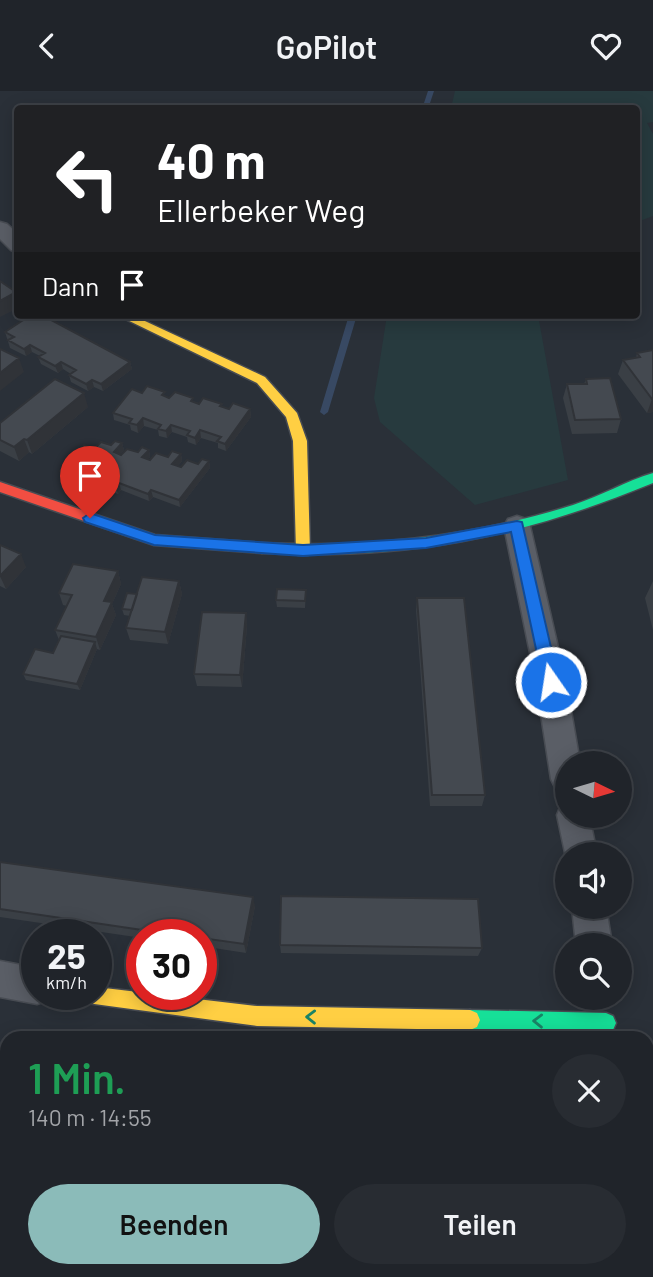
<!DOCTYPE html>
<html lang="de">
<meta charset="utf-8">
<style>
:root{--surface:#20242a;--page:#282c32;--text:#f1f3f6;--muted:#a2a4a8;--line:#3d4147;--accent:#8bbbb9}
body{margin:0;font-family:Barlow,sans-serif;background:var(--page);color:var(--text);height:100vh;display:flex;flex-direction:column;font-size:26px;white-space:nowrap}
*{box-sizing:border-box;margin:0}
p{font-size:23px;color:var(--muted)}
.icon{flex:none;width:38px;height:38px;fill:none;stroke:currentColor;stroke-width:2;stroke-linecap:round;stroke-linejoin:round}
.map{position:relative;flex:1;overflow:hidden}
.panel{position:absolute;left:0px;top:940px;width:654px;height:247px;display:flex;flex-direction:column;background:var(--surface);border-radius:21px 21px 0 0;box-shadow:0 4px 18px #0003,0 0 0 2px var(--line)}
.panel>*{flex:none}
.guide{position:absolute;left:14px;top:14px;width:626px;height:214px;border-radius:7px;box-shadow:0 4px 18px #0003,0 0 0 2px var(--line);background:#202124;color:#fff;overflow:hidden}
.needle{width:46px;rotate:95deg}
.fabs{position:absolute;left:555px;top:660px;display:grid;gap:14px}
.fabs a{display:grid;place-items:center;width:77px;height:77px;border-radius:50%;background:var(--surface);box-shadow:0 4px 18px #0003,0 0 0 2px var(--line);font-size:35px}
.speed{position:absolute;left:21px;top:828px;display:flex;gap:14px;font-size:35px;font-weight:700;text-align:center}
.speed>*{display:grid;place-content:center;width:91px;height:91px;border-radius:50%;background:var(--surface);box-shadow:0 4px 18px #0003,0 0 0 2px var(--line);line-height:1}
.speed small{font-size:18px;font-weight:400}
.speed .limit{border:10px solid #d22;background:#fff;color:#111}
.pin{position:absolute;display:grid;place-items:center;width:60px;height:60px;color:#fff;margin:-72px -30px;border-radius:50% 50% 50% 0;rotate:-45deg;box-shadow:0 0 7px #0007}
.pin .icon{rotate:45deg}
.me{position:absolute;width:77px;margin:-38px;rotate:347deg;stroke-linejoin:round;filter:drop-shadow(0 0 5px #0008)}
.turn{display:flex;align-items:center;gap:24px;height:147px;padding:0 28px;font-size:32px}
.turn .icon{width:91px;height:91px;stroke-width:2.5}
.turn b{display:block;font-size:49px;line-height:60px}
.then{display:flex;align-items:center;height:66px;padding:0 28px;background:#0003;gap:14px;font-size:26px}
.round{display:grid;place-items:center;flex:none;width:74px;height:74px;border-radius:37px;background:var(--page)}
.headline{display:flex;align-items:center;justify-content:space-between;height:119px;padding:0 28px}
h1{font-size:42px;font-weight:600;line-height:52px;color:#1e9e55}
.action{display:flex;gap:14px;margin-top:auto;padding:14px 28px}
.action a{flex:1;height:80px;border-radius:42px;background:var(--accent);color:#111;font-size:28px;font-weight:600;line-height:80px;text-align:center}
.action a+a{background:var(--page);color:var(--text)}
header{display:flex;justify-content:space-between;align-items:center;height:91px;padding:0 28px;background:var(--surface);font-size:32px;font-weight:600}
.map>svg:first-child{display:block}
.green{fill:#273a3e}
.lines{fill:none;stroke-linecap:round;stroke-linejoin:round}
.stream{fill:#384963;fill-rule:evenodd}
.street-casing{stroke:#484c53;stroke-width:3}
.fast-casing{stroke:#484c53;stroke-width:3}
.slow-casing{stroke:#484c53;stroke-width:3}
.jam-casing{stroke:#484c53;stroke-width:3}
.street{fill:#5a5e66;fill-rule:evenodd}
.fast{fill:#16e098;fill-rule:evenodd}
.slow{fill:#ffcf43;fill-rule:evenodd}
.jam{fill:#f24e42;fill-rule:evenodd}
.wall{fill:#3a3f45}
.shaded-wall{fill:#303338}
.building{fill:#444950;stroke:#303338;stroke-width:2}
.oneway{stroke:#1a8366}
.route{fill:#1a73e8;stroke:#114b97;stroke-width:2}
</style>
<header><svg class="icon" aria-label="back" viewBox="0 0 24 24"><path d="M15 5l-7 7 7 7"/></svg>GoPilot<svg class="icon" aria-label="heart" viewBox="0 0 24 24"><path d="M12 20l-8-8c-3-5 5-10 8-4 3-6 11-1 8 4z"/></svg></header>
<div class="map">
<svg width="653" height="1186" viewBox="0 0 653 1186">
<rect width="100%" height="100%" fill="#2a3038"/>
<path class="green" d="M455 0H653V31L647 32 653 43V125L637 131V18L451 17Z
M387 224H538L568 389 475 414 380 331 374 307Z"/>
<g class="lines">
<path class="stream" d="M428 0H434L428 18H422Z
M349 224H357L328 321 324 324 320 321Z"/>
<defs>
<path id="street" d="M0 131 7 133 18 143V161L11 159 0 148Z
M517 425 526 428 530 435 566 591 580 672H567V702L556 698 551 688 536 591 504 435 508 428Z
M567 712V724H589L597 763H567V771L557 724 561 714Z
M572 816H606L612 854H576Z
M0 870 37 877V903H52L50 908 37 913 0 906Z
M648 1160 653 1162V1186H626L625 1180H648Z"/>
<path id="fast" d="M653 382V392C520 447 406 469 262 462L255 457 262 452C368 457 472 446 573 414 601 405 626 390 653 382Z
M470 919 606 922 613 925 616 932 613 939 606 942 470 939 463 936 460 929 463 922Z"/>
<path id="slow" d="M117 224H132L265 286 297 322 307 350 310 460 308 464H298L296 460 293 350 286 326 257 292Z
M96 896 257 915 470 919 477 922 480 929 477 936 470 939 257 935 72 910 69 903H96Z"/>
<path id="jam" d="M0 391 155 444 262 452 269 457 262 462 154 454 0 401Z"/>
</defs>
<use href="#street" class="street-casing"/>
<use href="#fast" class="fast-casing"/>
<use href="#slow" class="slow-casing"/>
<use href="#jam" class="jam-casing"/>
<use href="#street" class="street"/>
<use href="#fast" class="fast"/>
<use href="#slow" class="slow"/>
<use href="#jam" class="jam"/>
</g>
<path class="wall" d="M5 241 130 271 132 278 103 300 94 296 88 300 71 291 69 284 71 283 63 278 58 282 41 273 38 266 40 265 32 261 26 265 10 257Z
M653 259V321L647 322 618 283 623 269 636 267 637 262Z
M586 288 621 328 617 342 572 343 563 307 567 293H584Z
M142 302 222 316 229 318H250L251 326 226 360 218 357V352L201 347 196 354 188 351 187 346 172 341 167 347 159 345 158 339 144 335 138 342 131 339 130 334 114 329 113 322Z
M88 316 32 363 29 361 19 370 0 360V332Z
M122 352 124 359 120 364H121L149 359 150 366 148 368 150 369 181 363 182 370 178 375 181 376 209 370 210 377 180 416 153 406 149 410 121 399 118 403 93 393 90 397 63 387 60 380 94 358Z
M0 454 26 476 6 498 0 495Z
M118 480 121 493 112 513 116 524 100 559 97 558 80 599 26 589 23 583 53 562 59 549 55 539 67 515 63 514 59 502Z
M179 490 182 503 168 553 130 549 126 537 130 525 124 524 122 518 137 503Z
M653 490V539L645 507Z
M306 499 305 517 277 516 276 509Z
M417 507 485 704 482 715H430L416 519Z
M246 522 247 535 242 596 197 595 194 583Z
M0 771 255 815 246 862 201 855V844H142V847L0 826Z
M280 854 482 857 478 865 281 862Z
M0 970H7V1032H0Z"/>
<path class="shaded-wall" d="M16 201 18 217 0 226V210Z
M30 254 32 261 26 265 24 258Z
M19 267 24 281 0 300V282Z
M61 271 63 278 58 282 55 275Z
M130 271 132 278 103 300 101 293Z
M92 289 94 296 88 300 86 293Z
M84 302 88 316 32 363 27 349Z
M652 308H653V321L647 322Z
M250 318 251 326 226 360 225 353Z
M143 327 144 335 138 342 137 334Z
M171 334 172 341 167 347 166 340Z
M200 339 201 347 196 354 195 347Z
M24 348 29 361 19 370 14 356Z
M122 352 124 359 115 369 114 361Z
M149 359 150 366 144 373 142 366Z
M181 363 182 370 174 380 172 373Z
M209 370 210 377 180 416 179 409Z
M91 386 93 393 90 397 88 390Z
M119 392 121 399 118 403 116 396Z
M151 399 153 406 149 410 148 403Z
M21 463 26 476 6 498 0 485Z
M118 480 121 493 112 513 116 524 100 559 96 546 104 510Z
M179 490 182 503 168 553 165 541Z
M246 522 247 535 242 596 240 584Z
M95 551 97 558 80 599 77 593Z
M253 806 255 815 246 862 244 853Z"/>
<path class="building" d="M0 190 16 201 0 210Z
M31 224H42L130 271 101 293 92 289 86 293 69 284 76 279 61 271 55 275 38 266 45 262 30 254 24 258 8 249 14 246 5 241Z
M0 258 19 267 0 282Z
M653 259V308H652L623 269 640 266 637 262Z
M610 287 621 328 575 329 567 293H587L586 288Z
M55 288 84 302 27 349 24 348 14 356 0 349V332Z
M147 295 165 301 162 304 169 307 175 301 193 307 191 310 199 313 203 307 222 313 220 315 229 318 233 312 250 318 225 353 217 350 221 346 200 339 195 347 187 344 190 340 171 334 166 340 158 338 161 334 143 327 137 334 129 332 132 328 113 322 132 298 142 302Z
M115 350 122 352 114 361 121 364 127 358 138 361 142 356 149 359 142 366 150 369 156 362 168 366 172 360 181 363 172 373 181 376 187 369 198 373 202 368 209 370 179 409 151 399 148 403 119 392 116 396 91 386 88 390 60 380 84 354 94 358 101 351 111 354Z
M0 454 21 463 0 485Z
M73 473 118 480 104 510 112 511 96 546 55 539 72 504 59 502Z
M142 486 179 490 165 541 126 537Z
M277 498 306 499 305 510 276 509Z
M127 502 137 503 132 519 122 518Z
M417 507H464L485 704H432Z
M202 521 246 522 240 584 194 583Z
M61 545 95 551 77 593 23 583 35 558 53 562Z
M0 771 253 806 244 853 201 847V844H176L0 818Z
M281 805 478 808 482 857 280 854Z
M0 970H7V1027H0Z"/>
<defs><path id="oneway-chevron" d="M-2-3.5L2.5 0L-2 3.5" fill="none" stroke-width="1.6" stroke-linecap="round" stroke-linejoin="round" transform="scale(1.75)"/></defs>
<g class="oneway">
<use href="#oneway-chevron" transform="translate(311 926) rotate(-179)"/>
<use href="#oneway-chevron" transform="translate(538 930) rotate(-179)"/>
</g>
<path class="route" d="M90 422 155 444 303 454 426 447 517 430 522 431 559 591 556 596H545L543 591 511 441 426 457 303 465 154 454 85 431 83 427Z"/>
</svg>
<div class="fabs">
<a><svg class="needle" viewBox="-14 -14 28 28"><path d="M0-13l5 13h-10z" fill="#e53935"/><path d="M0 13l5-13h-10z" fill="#a2a4a8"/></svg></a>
<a><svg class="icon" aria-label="sound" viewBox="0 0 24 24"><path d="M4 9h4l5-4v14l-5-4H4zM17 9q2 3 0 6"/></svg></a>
<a><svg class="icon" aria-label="search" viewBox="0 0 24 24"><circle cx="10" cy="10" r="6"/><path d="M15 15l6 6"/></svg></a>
</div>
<div class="speed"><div>25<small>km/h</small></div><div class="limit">30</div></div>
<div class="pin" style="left:90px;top:427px;background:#d93025"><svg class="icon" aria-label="arrive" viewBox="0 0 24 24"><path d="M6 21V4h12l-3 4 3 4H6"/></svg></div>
<svg class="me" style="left:551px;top:591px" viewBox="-20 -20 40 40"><circle r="17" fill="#1a73e8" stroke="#fff" stroke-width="3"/><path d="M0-11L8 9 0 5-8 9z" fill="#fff"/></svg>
<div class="guide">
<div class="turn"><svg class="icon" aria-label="left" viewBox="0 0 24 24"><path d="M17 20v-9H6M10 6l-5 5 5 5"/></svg><div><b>40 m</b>Ellerbeker Weg</div></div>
<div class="then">Dann<svg class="icon" aria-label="arrive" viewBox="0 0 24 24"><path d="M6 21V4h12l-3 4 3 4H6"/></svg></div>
</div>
<section class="panel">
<div class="headline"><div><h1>1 Min.</h1><p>140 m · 14:55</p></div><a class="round"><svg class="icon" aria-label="close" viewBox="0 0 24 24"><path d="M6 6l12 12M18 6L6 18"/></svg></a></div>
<div class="action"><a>Beenden</a><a>Teilen</a></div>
</section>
</div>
